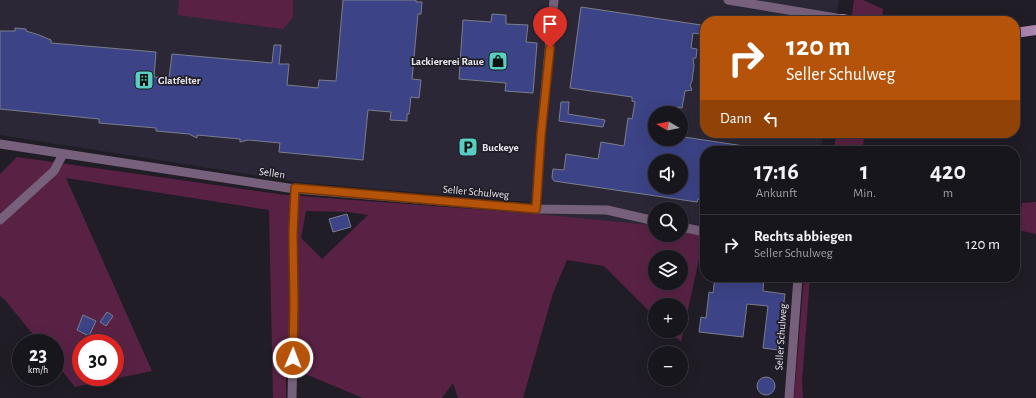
<!DOCTYPE html>
<html lang="de">
<meta charset="utf-8">
<style>
:root{--surface:#18161d;--page:#211f26;--text:#f1f3f6;--muted:#9f9fa4;--line:#36353b}
body{margin:0;font-family:"Alegreya Sans",sans-serif;background:var(--page);color:var(--text);height:100vh;display:flex;flex-direction:column;font-size:15px;white-space:nowrap}
*{box-sizing:border-box;margin:0}
p{font-size:13px;color:var(--muted)}
.icon{flex:none;width:22px;height:22px;fill:none;stroke:currentColor;stroke-width:2;stroke-linecap:round;stroke-linejoin:round}
.map{position:relative;flex:1;overflow:hidden}
.details{position:absolute;left:700px;top:146px;width:320px;height:136px;display:flex;flex-direction:column;background:var(--surface);border-radius:16px;box-shadow:0 4px 16px #0002,0 0 0 1px var(--line)}
.details>*{flex:none}
.banner{position:absolute;left:700px;top:16px;width:320px;height:122px;border-radius:16px;box-shadow:0 4px 16px #0002,0 0 0 1px var(--line);background:#b45309;color:#fff;overflow:hidden}
.needle{width:26px;rotate:279deg}
.buttons{position:absolute;left:648px;top:106px;display:grid;gap:8px}
.buttons a{display:grid;place-items:center;width:40px;height:40px;border-radius:50%;background:var(--surface);box-shadow:0 4px 16px #0002,0 0 0 1px var(--line);font-size:20px}
.speed{position:absolute;left:12px;top:334px;display:flex;gap:8px;font-size:20px;font-weight:700;text-align:center}
.speed>*{display:grid;place-content:center;width:52px;height:52px;border-radius:50%;background:var(--surface);box-shadow:0 4px 16px #0002,0 0 0 1px var(--line);line-height:1}
.speed small{font-size:10px;font-weight:400}
.speed .limit{border:6px solid #d22;background:#fff;color:#111}
.pin{position:absolute;display:grid;place-items:center;width:34px;height:34px;color:#fff;margin:-41px -17px;border-radius:50% 50% 50% 0;rotate:-45deg;box-shadow:0 0 4px #0007}
.pin .icon{rotate:45deg}
.me{position:absolute;width:44px;margin:-22px;rotate:1deg;stroke-linejoin:round;filter:drop-shadow(0 0 3px #0008)}
.turn{display:flex;align-items:center;gap:14px;height:84px;padding:0 20px;font-size:18px}
.turn .icon{width:52px;height:52px;stroke-width:2.5}
.turn b{display:block;font-size:28px;line-height:34px}
.then{display:flex;align-items:center;height:38px;padding:0 20px;background:#0003;gap:8px;font-size:15px}
.eta{display:flex;justify-content:space-evenly;align-items:center;height:68px;text-align:center}
.eta b{font-size:24px;font-weight:700;line-height:28px}
ul{padding:0;list-style:none}
li{display:flex;align-items:center;gap:12px;height:60px;padding:0 20px;border-top:1px solid var(--line)}
li div{flex:1}
li b{display:block;font-size:15px}
li em{font-style:normal}
.map>svg:first-child{display:block}
.built{fill:#2c2736;fill-rule:evenodd}
.green{fill:#592245;fill-rule:evenodd}
.building{fill:#3c4386;stroke:#7b7e8a;fill-rule:evenodd}
.lines{fill:none;stroke-linecap:round;stroke-linejoin:round}
.street{stroke:#77607b;stroke-width:9}
.secondary{stroke:#aa85b0;stroke-width:10}
.route-casing{stroke:#753606;stroke-width:10}
.route{stroke:#b45309;stroke-width:7}
.labels{text-anchor:middle;dominant-baseline:central;stroke-width:3.5;stroke-linejoin:round;paint-order:stroke}
.poi-label{font-size:11px;font-weight:bold;fill:#e9e7ee;stroke:#201d27;text-anchor:start}
.street-label{font-size:11px;fill:#e9e7ee;stroke:#201d27}
</style>
<div class="map">
<svg width="1036" height="398" viewBox="0 0 1036 398">
<rect width="100%" height="100%" fill="#201d27"/>
<path class="built" d="M0 0H839L836 21H705V133H823L821 151H705V236L681 232V209H655V227L530 215V202L296 182 134 156 0 135ZM655 113H681V139H655ZM655 161H681V187H655Z"/>
<path class="green" d="M179 0H293V18L283 29 178 15Z
M854 0H863L883 9 882 21H851Z
M836 133H865L862 151H834Z
M17 157 286 195 527 213 650 225 655 227V235H681V232L704 236 681 342 669 331H681V305H655V317L604 266 567 260 553 293 523 398H458L453 383 442 398H363L286 366V398H273L269 210 66 178 152 371 75 387 55 362V343H40L5 300 0 296V174ZM306 211 348 212 368 215 322 259 301 238ZM655 257H681V283H655ZM81 343H115V377H81Z
M1036 202V234L1018 230 1022 203Z
M804 277H810L802 382 803 398H794Z"/>
<path class="building" d="M343 0H416V2H422L421 14H418L412 79 421 80 419 98 411 97 409 114H407V121L390 120 391 112 368 110 363 160 279 152 280 143 248 140 240 142V139L197 135V138L189 134 156 131V128L99 123V119L0 109V31H15V28L26 29V31L39 35 51 40V43L156 52 154 77 169 78 172 54 272 63 274 45H281L279 64H289L287 85 318 88 319 80 336 81Z
M581 7 701 25 700 34 693 33 691 48 697 49 696 58H693L694 66 693 73 692 81 690 85 692 90 685 91 682 108 677 107 676 113H655V139H683L684 137 751 147V151H705V200L698 199 697 202 554 181 552 178 553 169 564 170 566 154 598 159 601 142 624 146 628 118 632 119 635 102 632 101V97L570 88ZM655 161H681V187H655Z
M492 14 506 15V24L528 25 526 42 537 43 533 93 505 91 506 83 459 79 463 20 491 22Z
M561 102H569L568 114 605 120 603 127 559 121Z
M347 214 351 227 333 232 329 219Z
M715 277H764L763 291 785 294 778 350 763 348 768 306 747 304 743 337 699 332 701 317 706 318 709 292 713 293Z
M107 312 113 316 106 326 100 322Z
M83 315 96 321 89 336 77 330Z
M757 386a9 9 0 1 1 18 0a9 9 0 1 1-18 0Z"/>
<g class="lines">
<path class="street" d="M728 0 842 19
M0 144 295 189 536 209 607 210 655 221
M536 209 541 135 554 0
M0 220 54 171 63 154
M681 227 705 232
M292 398 294 303 293 233 295 189
M789 398 798 277"/>
<path class="secondary" d="M842 19 853 21
M1015 33 1036 30"/>
</g>
<g class="lines">
<defs>
<path id="route" d="M293 358 294 303 293 233 295 188 536 209 541 135 550 48"/>
</defs>
<use href="#route" class="route-casing"/>
<use href="#route" class="route"/>
</g>
<defs>
<symbol id="shop-square" viewBox="-11 -11 22 22"><rect x="-9" y="-9" width="18" height="18" rx="4" fill="#57cec1" stroke="#201d27"/><path d="M-5-2.5h2.3a2.7 3.5 0 0 1 5.4 0H5L5.5 6h-11ZM-1.5-2.5h3a1.5 2.3 0 0 0-3 0Z" fill="#111"/></symbol>
<symbol id="building-square" viewBox="-11 -11 22 22"><rect x="-9" y="-9" width="18" height="18" rx="4" fill="#57cec1" stroke="#201d27"/><path d="M-4-6H4V6H1V3H-1V6H-4ZM-2.5-4.3h1.7v1.8h-1.7ZM.8-4.3h1.7v1.8H.8ZM-2.5-1h1.7V.8h-1.7ZM.8-1h1.7V.8H.8Z" fill="#111"/></symbol>
<symbol id="parking-square" viewBox="-11 -11 22 22"><rect x="-9" y="-9" width="18" height="18" rx="4" fill="#57cec1" stroke="#201d27"/><path d="M-3.5-5.5H1a3.5 3.5 0 0 1 0 7H-1V5.5H-3.5ZM-1-3.4V-.6H.8a1.4 1.4 0 0 0 0-2.8Z" fill="#111"/></symbol>
</defs>
<g fill-rule="evenodd">
<use href="#shop-square" x="487" y="50" width="22" height="22"/>
<use href="#building-square" x="133" y="69" width="22" height="22"/>
<use href="#parking-square" x="457" y="136" width="22" height="22"/>
</g>
<g class="labels">
<g class="poi-label">
<text x="484" y="61" text-anchor="end">Lackiererei Raue</text>
<text x="158" y="80">Glatfelter</text>
<text x="482" y="147">Buckeye</text>
</g>
<g class="street-label">
<text transform="translate(272 173) rotate(8)">Sellen</text>
<text transform="translate(476 192) rotate(5)">Seller Schulweg</text>
<text transform="translate(781 337) rotate(-86)">Seller Schulweg</text>
</g>
</g>
</svg>
<div class="buttons">
<a><svg class="needle" viewBox="-14 -14 28 28"><path d="M0-13l5 13h-10z" fill="#e53935"/><path d="M0 13l5-13h-10z" fill="#9f9fa4"/></svg></a>
<a><svg class="icon" aria-label="sound" viewBox="0 0 24 24"><path d="M4 9h4l5-4v14l-5-4H4zM17 9q2 3 0 6"/></svg></a>
<a><svg class="icon" aria-label="search" viewBox="0 0 24 24"><circle cx="10" cy="10" r="6"/><path d="M15 15l6 6"/></svg></a>
<a><svg class="icon" aria-label="layers" viewBox="0 0 24 24"><path d="M12 4l9 5-9 5-9-5zM3 14l9 5 9-5"/></svg></a>
<a>+</a>
<a>−</a>
</div>
<div class="speed"><div>23<small>km/h</small></div><div class="limit">30</div></div>
<div class="pin" style="left:550px;top:48px;background:#d93025"><svg class="icon" aria-label="arrive" viewBox="0 0 24 24"><path d="M6 21V4h12l-3 4 3 4H6"/></svg></div>
<svg class="me" style="left:293px;top:358px" viewBox="-20 -20 40 40"><circle r="17" fill="#b45309" stroke="#fff" stroke-width="3"/><path d="M0-11L8 9 0 5-8 9z" fill="#fff"/></svg>
<div class="banner">
<div class="turn"><svg class="icon" aria-label="right" viewBox="0 0 24 24"><path d="M7 20v-9h11M14 6l5 5-5 5"/></svg><div><b>120 m</b>Seller Schulweg</div></div>
<div class="then">Dann<svg class="icon" aria-label="left" viewBox="0 0 24 24"><path d="M17 20v-9H6M10 6l-5 5 5 5"/></svg></div>
</div>
<section class="details">
<div class="eta">
<div><b>17:16</b><p>Ankunft</p></div>
<div><b>1</b><p>Min.</p></div>
<div><b>420</b><p>m</p></div>
</div>
<ul>
<li><svg class="icon" aria-label="right" viewBox="0 0 24 24"><path d="M7 20v-9h11M14 6l5 5-5 5"/></svg><div><b>Rechts abbiegen</b><p>Seller Schulweg</p></div><em>120 m</em></li>
</ul>
</section>
</div>
